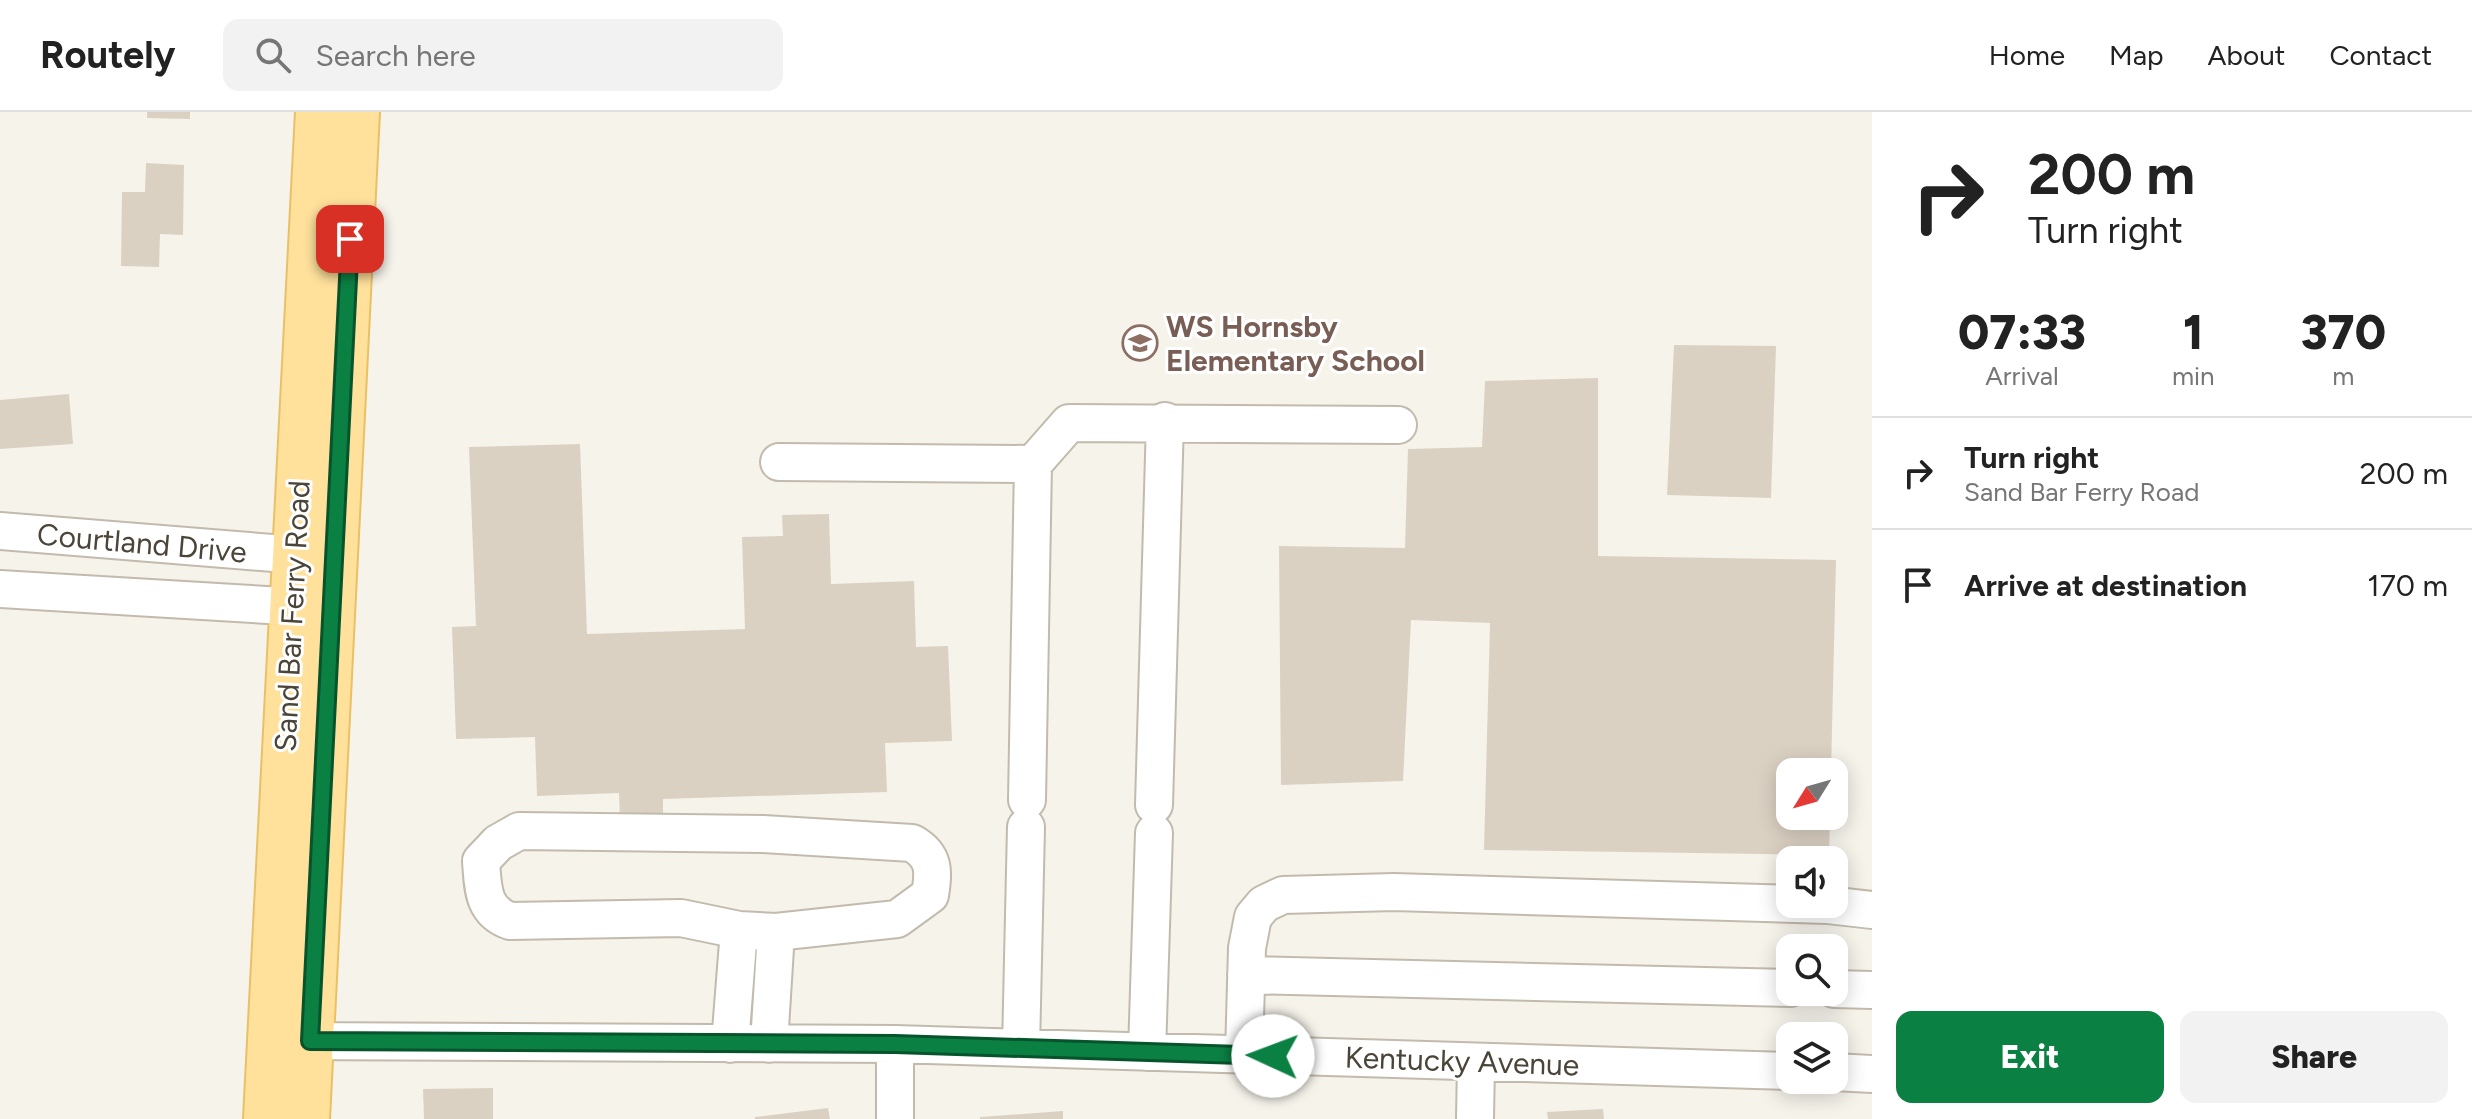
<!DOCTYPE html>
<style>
:root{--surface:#fff;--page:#f2f2f2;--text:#222;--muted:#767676;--line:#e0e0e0;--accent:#0b8043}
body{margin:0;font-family:Figtree,sans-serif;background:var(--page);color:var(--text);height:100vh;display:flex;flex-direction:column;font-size:30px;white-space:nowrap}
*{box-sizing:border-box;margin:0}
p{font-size:26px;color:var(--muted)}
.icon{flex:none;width:44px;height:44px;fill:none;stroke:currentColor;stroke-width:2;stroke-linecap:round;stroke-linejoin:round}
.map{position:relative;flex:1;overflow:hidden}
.details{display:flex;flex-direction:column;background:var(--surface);width:600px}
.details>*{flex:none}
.hud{background:#fff;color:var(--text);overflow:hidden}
.needle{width:52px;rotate:233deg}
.controls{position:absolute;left:1776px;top:646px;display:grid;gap:16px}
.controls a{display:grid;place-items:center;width:72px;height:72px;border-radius:16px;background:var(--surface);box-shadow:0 4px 20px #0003;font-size:40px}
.pin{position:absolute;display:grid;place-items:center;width:68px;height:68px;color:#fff;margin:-34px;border-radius:16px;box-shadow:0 4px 12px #0006}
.me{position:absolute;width:88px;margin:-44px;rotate:272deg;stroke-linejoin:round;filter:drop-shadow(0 0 6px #0008)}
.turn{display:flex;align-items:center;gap:28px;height:168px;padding:0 24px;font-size:36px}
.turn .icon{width:104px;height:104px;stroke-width:2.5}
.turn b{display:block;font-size:56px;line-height:68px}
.eta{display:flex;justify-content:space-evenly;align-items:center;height:136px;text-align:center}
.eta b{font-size:48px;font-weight:800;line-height:56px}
.action{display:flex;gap:16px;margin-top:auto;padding:16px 24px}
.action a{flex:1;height:92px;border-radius:16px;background:var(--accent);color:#fff;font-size:32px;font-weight:800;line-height:92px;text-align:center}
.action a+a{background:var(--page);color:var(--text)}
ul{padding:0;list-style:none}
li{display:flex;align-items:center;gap:24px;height:112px;padding:0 24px;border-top:2px solid var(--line)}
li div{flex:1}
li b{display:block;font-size:30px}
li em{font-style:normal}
header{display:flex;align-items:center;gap:48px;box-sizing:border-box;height:112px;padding:0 40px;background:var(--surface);border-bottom:2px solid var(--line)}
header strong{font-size:38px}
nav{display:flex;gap:44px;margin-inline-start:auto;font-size:28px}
.search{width:560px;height:72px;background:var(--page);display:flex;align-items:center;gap:20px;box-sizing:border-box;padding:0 28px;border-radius:16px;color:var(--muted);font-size:30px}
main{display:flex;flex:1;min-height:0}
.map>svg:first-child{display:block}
.building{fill:#dbd1c3}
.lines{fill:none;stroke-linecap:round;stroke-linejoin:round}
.minor-casing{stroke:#c2bbad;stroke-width:40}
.major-casing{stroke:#e9c066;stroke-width:48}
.minor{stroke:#fff;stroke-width:36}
.major{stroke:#ffe19c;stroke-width:44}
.route-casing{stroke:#07532c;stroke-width:20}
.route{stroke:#0b8043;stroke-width:14}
.labels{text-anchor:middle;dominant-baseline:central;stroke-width:6;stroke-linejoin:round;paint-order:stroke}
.education-label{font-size:30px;font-weight:bold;fill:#785e54;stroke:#fff;text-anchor:start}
.street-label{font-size:30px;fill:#4b4438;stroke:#fff}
</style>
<header>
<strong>Routely</strong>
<div class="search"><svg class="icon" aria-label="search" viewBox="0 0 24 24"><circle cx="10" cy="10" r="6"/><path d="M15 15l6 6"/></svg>Search here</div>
<nav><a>Home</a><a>Map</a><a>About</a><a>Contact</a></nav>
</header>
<main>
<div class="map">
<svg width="1872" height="1007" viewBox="0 0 1872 1007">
<rect width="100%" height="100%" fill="#f6f3eb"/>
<path class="building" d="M147 0H190V7L147 6Z
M146 51 184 53 183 123 160 122 159 155 121 154 122 80H145Z
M1674 233 1776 234 1771 386 1667 383Z
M1598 266V444L1836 448 1831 660H1790V704H1830L1829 743 1484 738 1490 511 1411 508 1403 669 1281 673 1279 434 1405 436 1408 337 1482 335 1485 269Z
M69 282 73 332 0 337V288Z
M580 332 587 522 745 517 742 425 783 424 782 403 829 402 831 472 914 469 916 535 948 534 952 629 885 631 887 680 663 687V709L620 710 619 681 537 684 535 625 456 627 452 515 476 514 469 335Z
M493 976V1007H424L423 977Z
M828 996 830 1007H755V1005Z
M1603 997 1604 1007H1548L1547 1000Z
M1063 999V1007H980V1005Z"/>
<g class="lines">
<defs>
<path id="minor" d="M779 350 1033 352
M0 419 323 445
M0 477 318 496
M1027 688 1033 352 1069 311 1398 313
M1154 693 1165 309
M519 719 763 722 912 731C935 744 934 760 930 783L897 807 776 820 739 818 681 806 510 809C482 799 483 775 481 749L498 731Z
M1246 863 1790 876
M1834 877 1872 878
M283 929 895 932 1790 959
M730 932 739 818
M769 932 776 820
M895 932V1007
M1021 936 1026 715
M1147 940 1154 721
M1244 943 1247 836 1253 805 1264 792 1283 783 1394 780 1828 793 1872 798
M1834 960 1872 962
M1475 1007 1476 950"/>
<path id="major" d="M266 1007 318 0
M307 1007 357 0"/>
</defs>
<use href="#minor" class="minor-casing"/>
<use href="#major" class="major-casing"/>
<use href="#minor" class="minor"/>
<use href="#major" class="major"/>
</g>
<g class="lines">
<defs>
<path id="route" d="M350 127 310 929 895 932 1273 944"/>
</defs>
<use href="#route" class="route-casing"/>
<use href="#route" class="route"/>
</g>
<defs>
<symbol id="school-ring" viewBox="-11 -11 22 22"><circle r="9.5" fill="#fff" stroke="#8d6e63" stroke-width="1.5"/><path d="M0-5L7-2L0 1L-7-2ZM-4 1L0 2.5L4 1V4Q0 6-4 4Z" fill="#8d6e63"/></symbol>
</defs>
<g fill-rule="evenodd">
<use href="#school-ring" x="1120" y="211" width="40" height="40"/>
</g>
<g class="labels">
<g class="education-label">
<text x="1166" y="214">WS Hornsby<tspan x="1166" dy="34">Elementary School</tspan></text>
</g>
<g class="street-label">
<text transform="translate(142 431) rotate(5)">Courtland Drive</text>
<text transform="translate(292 504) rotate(-87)">Sand Bar Ferry Road</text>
<text transform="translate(1462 949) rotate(2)">Kentucky Avenue</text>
</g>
</g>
</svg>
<div class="controls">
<a><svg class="needle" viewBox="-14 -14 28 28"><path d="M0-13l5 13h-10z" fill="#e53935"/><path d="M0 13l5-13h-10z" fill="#767676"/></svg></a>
<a><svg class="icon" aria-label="sound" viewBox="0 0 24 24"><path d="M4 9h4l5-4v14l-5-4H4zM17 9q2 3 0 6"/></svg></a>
<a><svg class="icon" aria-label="search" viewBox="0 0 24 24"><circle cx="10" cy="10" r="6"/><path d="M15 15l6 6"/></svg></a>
<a><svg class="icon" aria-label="layers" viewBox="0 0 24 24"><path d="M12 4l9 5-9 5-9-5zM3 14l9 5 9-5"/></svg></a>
</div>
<div class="pin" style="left:350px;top:127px;background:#d93025"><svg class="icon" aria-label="arrive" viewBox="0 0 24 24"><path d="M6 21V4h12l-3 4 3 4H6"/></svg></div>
<svg class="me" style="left:1273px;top:944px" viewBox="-20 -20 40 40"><circle r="19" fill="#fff"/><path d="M0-13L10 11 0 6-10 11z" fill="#0b8043"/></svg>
</div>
<section class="details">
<div class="hud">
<div class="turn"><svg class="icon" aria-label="right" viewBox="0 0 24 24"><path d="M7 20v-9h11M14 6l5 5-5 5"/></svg><div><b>200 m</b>Turn right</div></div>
</div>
<div class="eta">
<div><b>07:33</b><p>Arrival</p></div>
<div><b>1</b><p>min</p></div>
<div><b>370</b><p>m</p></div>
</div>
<ul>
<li><svg class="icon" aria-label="right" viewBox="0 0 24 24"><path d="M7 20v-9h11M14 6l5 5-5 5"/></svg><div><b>Turn right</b><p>Sand Bar Ferry Road</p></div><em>200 m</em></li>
<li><svg class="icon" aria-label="arrive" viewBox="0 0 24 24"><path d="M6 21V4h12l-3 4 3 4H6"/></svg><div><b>Arrive at destination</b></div><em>170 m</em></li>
</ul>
<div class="action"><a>Exit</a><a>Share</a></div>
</section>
</main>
